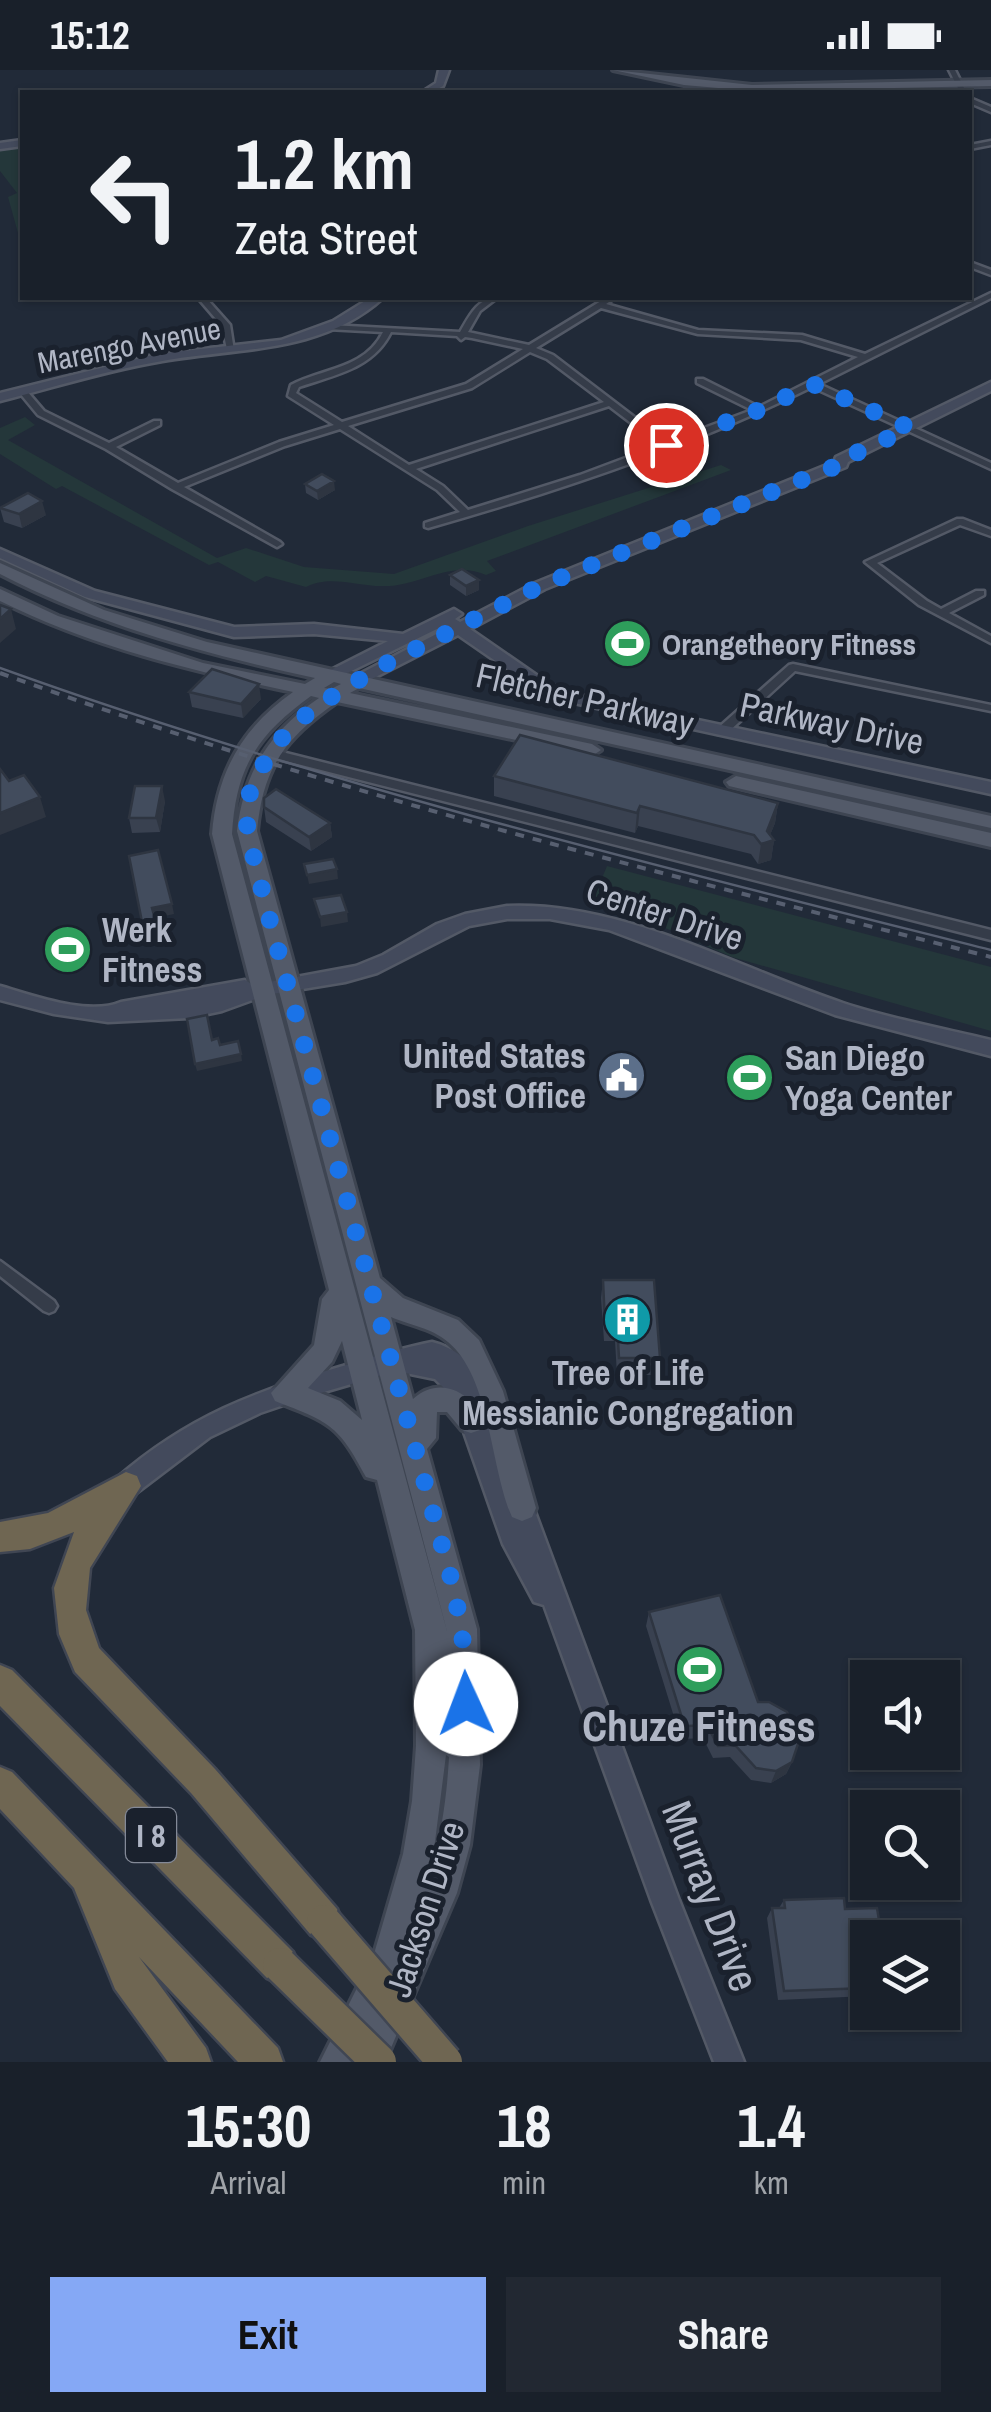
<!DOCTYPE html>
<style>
:root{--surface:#19202a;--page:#222832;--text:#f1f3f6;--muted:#9fa3a8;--line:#373e47;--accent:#85a8f5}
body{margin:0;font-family:"Archivo Narrow",sans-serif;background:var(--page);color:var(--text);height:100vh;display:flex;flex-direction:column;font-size:38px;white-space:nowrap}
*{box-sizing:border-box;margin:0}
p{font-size:32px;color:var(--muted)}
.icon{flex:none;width:55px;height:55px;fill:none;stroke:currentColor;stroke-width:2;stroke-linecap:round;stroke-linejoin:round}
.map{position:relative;height:1992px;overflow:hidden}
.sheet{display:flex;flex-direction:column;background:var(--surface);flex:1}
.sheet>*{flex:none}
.top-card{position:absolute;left:20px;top:20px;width:952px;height:210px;border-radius:0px;box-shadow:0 2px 8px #0004,0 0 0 2px var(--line);background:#19202a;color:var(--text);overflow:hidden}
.controls{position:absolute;left:850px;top:1590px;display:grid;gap:20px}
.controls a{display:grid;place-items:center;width:110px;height:110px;border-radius:0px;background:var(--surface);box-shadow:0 2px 8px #0004,0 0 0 2px var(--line);font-size:50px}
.pin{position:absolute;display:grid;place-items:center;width:85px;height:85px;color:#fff;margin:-42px;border:5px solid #fff;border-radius:50%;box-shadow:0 2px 10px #0007}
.me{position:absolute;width:110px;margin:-55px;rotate:358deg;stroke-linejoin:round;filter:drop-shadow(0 0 8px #0008)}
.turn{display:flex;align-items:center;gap:35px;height:210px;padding:0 50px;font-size:45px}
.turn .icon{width:130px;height:130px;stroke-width:2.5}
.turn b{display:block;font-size:70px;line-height:85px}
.eta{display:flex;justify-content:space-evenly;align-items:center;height:170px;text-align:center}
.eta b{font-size:60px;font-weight:700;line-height:70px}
.button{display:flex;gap:20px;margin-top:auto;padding:20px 50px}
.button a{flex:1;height:115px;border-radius:0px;background:var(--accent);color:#111;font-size:40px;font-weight:700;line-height:115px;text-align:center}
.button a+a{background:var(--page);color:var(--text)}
.status{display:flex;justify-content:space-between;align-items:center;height:70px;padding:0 50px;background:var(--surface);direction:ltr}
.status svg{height:28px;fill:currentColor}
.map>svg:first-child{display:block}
.green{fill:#24373a}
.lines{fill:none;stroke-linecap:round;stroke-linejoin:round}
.street-casing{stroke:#535966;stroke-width:5}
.secondary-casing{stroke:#535966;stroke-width:5}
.primary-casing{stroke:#3e4552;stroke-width:6}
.highway-casing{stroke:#404653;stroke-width:5}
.street{fill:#353c49;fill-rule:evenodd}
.secondary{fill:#434a5c;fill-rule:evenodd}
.primary{fill:#535a69;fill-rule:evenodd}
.highway{fill:#6f6652;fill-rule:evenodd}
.tram{stroke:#575f70;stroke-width:2.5}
.rail{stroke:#575f70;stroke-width:4;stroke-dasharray:9 9;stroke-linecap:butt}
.highway-bridge-casing{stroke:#404653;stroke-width:39;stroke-linecap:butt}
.highway-bridge{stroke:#6f6652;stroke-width:34}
.wall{fill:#394150}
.shaded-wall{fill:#2e3541}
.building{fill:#424c5d;stroke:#2e3541;stroke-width:2.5}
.route{stroke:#1a73e8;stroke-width:18;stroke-dasharray:0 32.4}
.labels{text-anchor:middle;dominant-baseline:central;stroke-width:10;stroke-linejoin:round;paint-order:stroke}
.far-street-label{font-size:30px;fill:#b0b6c5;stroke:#1a212d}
.far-poi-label{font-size:30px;font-weight:bold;fill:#b0b6c5;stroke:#1a212d;text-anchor:start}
.shield{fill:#1a212d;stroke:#838997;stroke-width:2.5}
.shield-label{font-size:32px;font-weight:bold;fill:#b0b6c5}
.street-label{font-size:35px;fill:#b0b6c5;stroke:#1a212d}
.poi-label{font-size:35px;font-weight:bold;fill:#b0b6c5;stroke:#1a212d;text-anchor:start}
.near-poi-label{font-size:42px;font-weight:bold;fill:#b0b6c5;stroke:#1a212d}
.near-street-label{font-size:42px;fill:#b0b6c5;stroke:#1a212d}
</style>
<div class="status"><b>15:12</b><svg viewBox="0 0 49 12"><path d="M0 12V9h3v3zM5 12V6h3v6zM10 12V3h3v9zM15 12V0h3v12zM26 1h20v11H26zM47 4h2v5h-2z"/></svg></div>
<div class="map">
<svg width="991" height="1992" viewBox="0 0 991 1992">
<rect width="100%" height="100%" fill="#212a38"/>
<path class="green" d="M22 75V162L18 163 8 127 17 123 0 101V78Z
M25 347 35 355 8 370 217 488 246 478 304 497 394 504 528 456 721 395 731 400 487 491 496 501 486 505C451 489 421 516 385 516 358 517 331 504 306 517L266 506 255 512 218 492 209 495 62 416 56 419 0 384V358Z
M607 796 991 897V961L732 887 594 827Z"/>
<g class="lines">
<defs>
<path id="street" d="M949 0H955L966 22H960Z
M970 28 991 37V42L970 33Z
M991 71V75L970 79V75Z
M970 192 991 200V205L970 197Z
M991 223V228L819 314 991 393V399L812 317C693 376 555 422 428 458L425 457V453L460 442 437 420 340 359 285 376 184 417 280 472 282 474 277 477 172 419 106 379 38 345 19 322 26 320 44 341 109 373 154 351H160V355L116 377 178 413 279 372 334 355 288 326 291 315C323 298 365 299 383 262L327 259V255H330L460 262C469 247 477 228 497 228L480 241 468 262 529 275 606 228H615L606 234 698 260 802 265 865 284ZM601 238 698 264 801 270 858 287 759 337 703 309H697V313L752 340 667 372 553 285 536 278ZM391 262 457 266 461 270 465 267 472 268 523 279 466 314 342 352 296 323 299 317C334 305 373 299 391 262ZM530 282 547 289 604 332 409 395 348 356 472 318ZM609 336 660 375 580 405 468 440 443 416 416 399Z
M198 228H206L230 255 234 281 227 279 222 256Z
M957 449H963L991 460V466L960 455 877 493 927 531 941 539 976 521H984V525L949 543 991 566V573L919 535 865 492Z
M793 594 991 635V641L795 601 726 664H718V658L789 595Z
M270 679 991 860V870L266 686V680Z
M0 1191 54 1231 57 1236 54 1241 49 1243 44 1241 0 1206Z"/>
<path id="secondary" d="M439 0H449L443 16 432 22H422L436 13Z
M22 70V76L0 79V73Z
M370 228H383C320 285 235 277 157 292 104 301 52 318 0 331V323L157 284 281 270 333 251Z
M991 312V321L848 392 846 397 545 519 470 559 548 613 575 624 991 712V724L565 631 536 619 458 565 356 617 348 612 350 609 448 558 445 555 331 611 323 606 325 603 388 571 314 564 234 567 85 527 0 488V479L95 521 234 557 314 554 403 564 454 539 462 544 455 549 460 552 535 513 834 392 836 387Z
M507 836C622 831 735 897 843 933 891 949 942 958 991 970V986L835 945 609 860 550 849H507L469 856 377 903 345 912 266 925 222 941 189 948 108 952 54 944 0 930V916C35 926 88 946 121 932L245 910 253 915 356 896 383 885 437 854 465 844Z
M432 1272C479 1284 491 1327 507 1369L503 1377 495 1380 507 1415 516 1411 525 1415 528 1423 679 1830 744 1992H714L651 1830 544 1535 534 1532 503 1474 451 1325 435 1309 396 1301 310 1326 260 1343 210 1367 135 1424 126 1428 117 1424 114 1416 117 1408C187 1347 255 1321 343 1296 372 1287 402 1278 432 1272Z"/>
<path id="primary" d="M613 0 752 15 991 10V16L752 21 684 15Z
M0 493 104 540 207 572 991 746V758L359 618 350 623 592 674 601 680 592 686 337 632C285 668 263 697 257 761L380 1208 403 1228 458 1250 479 1270 503 1321 536 1438 532 1447 522 1451 512 1447C490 1398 491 1308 448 1272 432 1258 409 1255 391 1247L413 1329C440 1305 471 1322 484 1351L480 1360 471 1363 462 1360 447 1342H437L436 1368 427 1379 477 1559 480 1695 470 1775 457 1823 385 1992H320L374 1884 403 1784 412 1731 416 1676 415 1560 377 1410 366 1407C338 1354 329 1352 275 1331L271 1323 314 1275 322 1229 329 1220 212 764C217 702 242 658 293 622 193 601 92 577 0 531V519L58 546 203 593 305 614 315 608C206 584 100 556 0 504ZM334 612 341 614 331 619 324 618ZM311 626 319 628C269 662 244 702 237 761L448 1565 232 764C236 697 257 665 311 626ZM342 1271 362 1350 340 1331 308 1318 332 1292ZM446 1685 449 1687C447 1726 441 1765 431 1803Z
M736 706 991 763V777L729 716 726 712Z"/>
<path id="highway" d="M126 1402 137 1406 141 1416 90 1498 86 1540 99 1578 215 1699 337 1839 342 1852 337 1865 324 1870 311 1865 191 1723 75 1602 59 1564 54 1518 74 1462 30 1479 0 1482V1452L48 1443Z
M0 1595 12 1600 293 1882 299 1895 293 1908 280 1914 267 1908 0 1636Z
M0 1697 12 1702 278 1978 283 1992H238L139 1887 206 1978 211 1992H168L115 1919 74 1818 0 1739Z"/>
</defs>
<use href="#street" class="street-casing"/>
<use href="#secondary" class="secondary-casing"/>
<use href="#primary" class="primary-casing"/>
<use href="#highway" class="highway-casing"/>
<use href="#street" class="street"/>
<use href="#secondary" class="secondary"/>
<use href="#primary" class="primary"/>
<use href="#highway" class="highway"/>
<path class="tram" d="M0 598C324 715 657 796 991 880"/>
<path class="rail" d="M0 603C324 721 657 802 991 887"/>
<defs>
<path id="highway-bridge" d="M324 1852 445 1992
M280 1895 379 1992"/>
</defs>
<use href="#highway-bridge" class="highway-bridge-casing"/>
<use href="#highway-bridge" class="highway-bridge"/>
</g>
<path class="wall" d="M305 414 335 420 318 430 306 423Z
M0 438 46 445 22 458 4 452Z
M450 505 479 520 466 526 450 515Z
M189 622 261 629 243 648 192 637Z
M494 706 778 733 775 753 770 765 774 770 771 790 758 794 751 784 638 756 635 763 494 726Z
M165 731 160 762 132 763 129 748Z
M264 737 330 753 332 767 311 781 266 752Z
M603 1210 660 1288 657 1305H617L615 1271H604L601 1228Z
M649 1542 758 1632 792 1692 786 1704 771 1713 751 1710 730 1687 713 1688 703 1668 684 1669 679 1663 646 1556Z
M784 1830 845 1839 868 1868V1926L778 1930 767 1848 772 1838H779Z"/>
<path class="shaded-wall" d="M334 411 335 420 318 430 317 421Z
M42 431 46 445 22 458 19 444Z
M479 510V520L466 526V516Z
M11 539 16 559 0 573V549Z
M259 614 261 629 243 648 241 634Z
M162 716 165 731 160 762 156 748Z
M40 727 46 747 0 765V743Z
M778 733 775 753 767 772 774 770 771 790 758 794 761 774Z
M640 736 638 756 635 763 637 743Z
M330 753 332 767 311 781 309 767Z
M337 799 338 809 309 814 307 805Z
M172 834 174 844 155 848 152 838Z
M347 842 348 852 321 857 320 847Z
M155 849 158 859 145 862 142 852Z
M241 984 242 991 197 1001 195 994Z
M792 1692 786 1704 771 1713 776 1701Z"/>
<path class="building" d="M322 404 334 411 317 421 305 414Z
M28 423 42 431 19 444 0 438Z
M462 499 479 510 466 516 450 505Z
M0 535 11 539 0 549Z
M212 599 259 614 241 634 189 622Z
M520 665 778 733 767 761 774 770 761 774 754 765 640 736 637 743 494 706Z
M0 699 9 711 24 705 40 727 0 743Z
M135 716H162L156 748H129Z
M276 719 330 753 309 767 264 737V728Z
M158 780 172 834 152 838 155 849 142 852 129 786Z
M333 789 337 799 307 805 304 794Z
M341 825 347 842 320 847 314 829Z
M207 945 212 970 218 968 220 975 238 971 241 984 195 994 187 949Z
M603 1210H654L660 1288H619L617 1254H605Z
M720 1525 758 1632H769L787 1642 800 1668 792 1692 776 1701 756 1698 735 1675 718 1676 707 1655 688 1656 683 1651 649 1542Z
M844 1828 845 1839 877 1838 882 1868H868V1918L784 1921 772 1838H785L784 1830Z"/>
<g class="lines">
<path class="route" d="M466 1634 462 1559 451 1508 269 847 247 761 248 730 253 712 276 674 312 639 378 598 540 516 841 394V390L910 358 813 314 759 340 666 375"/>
</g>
<defs>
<symbol id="stadium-disc" viewBox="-11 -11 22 22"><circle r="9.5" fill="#2e9e5b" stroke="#1a212d"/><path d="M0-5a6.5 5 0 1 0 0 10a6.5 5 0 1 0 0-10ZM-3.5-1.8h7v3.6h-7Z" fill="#fff"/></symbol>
<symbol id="civic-disc" viewBox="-11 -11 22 22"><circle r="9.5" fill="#5c6f8a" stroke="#1a212d"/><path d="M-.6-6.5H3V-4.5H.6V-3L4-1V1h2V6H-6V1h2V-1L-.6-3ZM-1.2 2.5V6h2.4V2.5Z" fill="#fff"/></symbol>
<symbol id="building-disc" viewBox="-11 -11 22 22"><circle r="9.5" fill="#0f9aa8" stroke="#1a212d"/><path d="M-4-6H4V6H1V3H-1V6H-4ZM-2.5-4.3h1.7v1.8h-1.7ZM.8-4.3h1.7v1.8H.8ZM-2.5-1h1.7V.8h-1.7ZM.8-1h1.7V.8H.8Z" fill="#fff"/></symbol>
</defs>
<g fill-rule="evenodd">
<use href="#stadium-disc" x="600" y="546" width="55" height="55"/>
<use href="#stadium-disc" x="40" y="852" width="55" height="55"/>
<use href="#civic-disc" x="594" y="978" width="55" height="55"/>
<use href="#stadium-disc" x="722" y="980" width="55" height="55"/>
<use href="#building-disc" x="600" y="1222" width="55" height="55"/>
<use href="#stadium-disc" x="672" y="1572" width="55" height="55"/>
</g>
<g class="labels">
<g class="far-street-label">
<text transform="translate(129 275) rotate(-11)">Marengo Avenue</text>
</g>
<g class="far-poi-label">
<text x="662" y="574">Orangetheory Fitness</text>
</g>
<rect class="shield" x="126" y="1738" width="50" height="54" rx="8"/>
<g class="shield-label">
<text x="151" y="1765">I 8</text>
</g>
<g class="street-label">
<text transform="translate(585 629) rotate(13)">Fletcher Parkway</text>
<text transform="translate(832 653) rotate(12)">Parkway Drive</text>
<text transform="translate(665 844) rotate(18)">Center Drive</text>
<text transform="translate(425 1839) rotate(-72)">Jackson Drive</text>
</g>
<g class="poi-label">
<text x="102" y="859">Werk<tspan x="102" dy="40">Fitness</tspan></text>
<text x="586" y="985" text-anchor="end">United States<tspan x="586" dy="40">Post Office</tspan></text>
<text x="785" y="987">San Diego<tspan x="785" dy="40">Yoga Center</tspan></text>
<text x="628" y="1302" text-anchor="middle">Tree of Life<tspan x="628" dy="40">Messianic Congregation</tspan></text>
</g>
<g class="near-poi-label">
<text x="699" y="1656">Chuze Fitness</text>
</g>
<g class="near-street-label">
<text transform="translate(711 1826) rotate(69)">Murray Drive</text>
</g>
</g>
</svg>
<div class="controls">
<a><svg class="icon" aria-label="sound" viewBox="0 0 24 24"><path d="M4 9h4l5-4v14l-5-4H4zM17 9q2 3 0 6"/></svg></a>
<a><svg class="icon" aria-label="search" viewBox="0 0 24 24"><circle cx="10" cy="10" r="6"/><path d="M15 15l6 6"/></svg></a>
<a><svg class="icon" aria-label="layers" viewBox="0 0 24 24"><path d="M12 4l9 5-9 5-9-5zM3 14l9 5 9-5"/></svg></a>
</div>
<div class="pin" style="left:666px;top:375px;background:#d93025"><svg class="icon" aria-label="arrive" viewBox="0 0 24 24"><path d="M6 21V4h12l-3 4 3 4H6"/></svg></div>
<svg class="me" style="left:466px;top:1634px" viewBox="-20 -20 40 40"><circle r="19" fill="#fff"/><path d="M0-13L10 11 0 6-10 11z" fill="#1a73e8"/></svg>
<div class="top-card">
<div class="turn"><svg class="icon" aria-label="left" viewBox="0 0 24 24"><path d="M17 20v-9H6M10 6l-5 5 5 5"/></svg><div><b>1.2 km</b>Zeta Street</div></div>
</div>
</div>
<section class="sheet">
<div class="eta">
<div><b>15:30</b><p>Arrival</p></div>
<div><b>18</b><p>min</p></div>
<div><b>1.4</b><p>km</p></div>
</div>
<div class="button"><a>Exit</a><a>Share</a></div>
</section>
